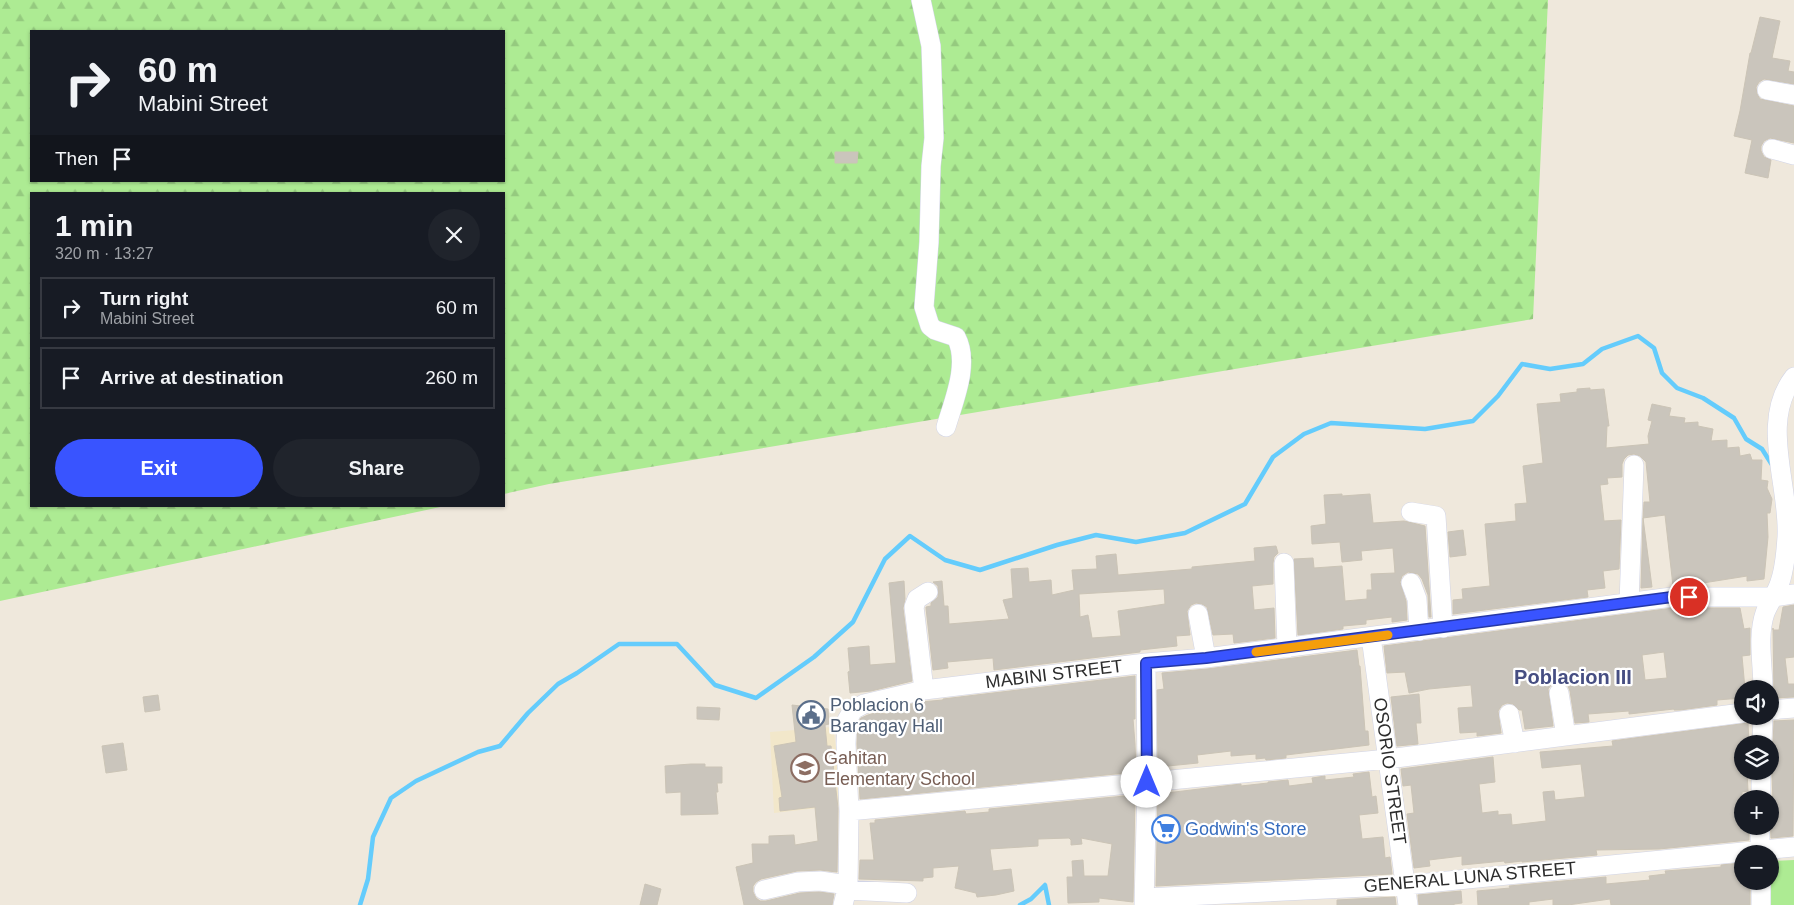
<!DOCTYPE html>
<meta charset="utf-8">
<style>
:root{--surface:#171b24;--page:#20242c;--text:#f1f3f6;--muted:#9ea1a6;--line:#363941;--accent:#3954ff}
body{margin:0;font-family:Helvetica,sans-serif;background:var(--page);color:var(--text);height:100vh;display:flex;flex-direction:column;font-size:19px;white-space:nowrap}
*{box-sizing:border-box;margin:0}
p{font-size:16px;color:var(--muted)}
.icon{flex:none;width:28px;height:28px;fill:none;stroke:currentColor;stroke-width:2;stroke-linecap:round;stroke-linejoin:round}
.map{position:relative;flex:1;overflow:hidden}
.details{position:absolute;left:30px;top:192px;width:475px;height:315px;display:flex;flex-direction:column;background:var(--surface);border-radius:0px;box-shadow:0 1px 4px #0004}
.details>*{flex:none}
.hud{position:absolute;left:30px;top:30px;width:475px;height:152px;border-radius:0px;box-shadow:0 1px 4px #0004;background:#171b24;color:var(--text);overflow:hidden}
.tools{position:absolute;left:1734px;top:680px;display:grid;gap:10px}
.tools a{display:grid;place-items:center;width:45px;height:45px;border-radius:50%;background:var(--surface);box-shadow:0 1px 4px #0004;font-size:25px}
.pin{position:absolute;display:grid;place-items:center;width:42px;height:42px;color:#fff;margin:-21px;border:2px solid #fff;border-radius:50%;box-shadow:0 1px 5px #0007}
.me{position:absolute;width:55px;margin:-28px;rotate:0deg;stroke-linejoin:round;filter:drop-shadow(0 0 4px #0008)}
.turn{display:flex;align-items:center;gap:18px;height:105px;padding:0 25px;font-size:22px}
.turn .icon{width:65px;height:65px;stroke-width:2.5}
.turn b{display:block;font-size:35px;line-height:42px}
.then{display:flex;align-items:center;height:48px;padding:0 25px;background:#0003;gap:10px;font-size:19px}
.round{display:grid;place-items:center;flex:none;width:52px;height:52px;border-radius:26px;background:var(--page)}
.overview{display:flex;align-items:center;justify-content:space-between;height:85px;padding:0 25px}
h1{font-size:30px;font-weight:800;line-height:38px}
.cta{display:flex;gap:10px;margin-top:auto;padding:10px 25px}
.cta a{flex:1;height:58px;border-radius:30px;background:var(--accent);color:#fff;font-size:20px;font-weight:800;line-height:58px;text-align:center}
.cta a+a{background:var(--page);color:var(--text)}
ul{padding:0;list-style:none}
li{display:flex;align-items:center;gap:15px;height:62px;margin:0 10px 8px;padding:0 15px;border:2px solid var(--line);border-radius:0px}
li div{flex:1}
li b{display:block;font-size:19px}
li em{font-style:normal}
.map>svg:first-child{display:block}
.education{fill:#f2e7ca}
.green{fill:#adeb93}
.forest{fill:url(#forest-firs);fill-rule:evenodd}
.lines{fill:none;stroke-linecap:round;stroke-linejoin:round}
.stream{stroke:#64ccfc;stroke-width:4.5}
.building{fill:#cac5bc;stroke:#cbc4b6;fill-rule:evenodd}
.minor-casing{stroke:#d1d4e6;stroke-width:20}
.minor{stroke:#fff;stroke-width:19}
.route-casing{stroke:#2537a6;stroke-width:12}
.route{stroke:#3954ff;stroke-width:9}
.slow{stroke:#f59e0b;stroke-width:9}
.labels{text-anchor:middle;dominant-baseline:central;stroke-width:4.5;stroke-linejoin:round;paint-order:stroke}
.street-label{font-size:18px;fill:#2c2c2c;stroke:#fff}
.service-label{font-size:18px;fill:#4e5e75;stroke:#fff;text-anchor:start}
.education-label{font-size:18px;fill:#785e54;stroke:#fff;text-anchor:start}
.shop-label{font-size:18px;fill:#366cbe;stroke:#fff;text-anchor:start}
.quarter-label{font-size:20px;font-weight:bold;fill:#464e82;stroke:#fff}
</style>
<div class="map">
<svg width="1794" height="905" viewBox="0 0 1794 905">
<defs>
<pattern id="forest-firs" width="22" height="20" patternUnits="userSpaceOnUse" patternTransform="scale(1.25)"><rect width="22" height="20" fill="#adeb93"/><path d="M5 1l3.5 6h-7zM16 11l3.5 6h-7z" fill="#95ca7f"/></pattern>
</defs>
<rect width="100%" height="100%" fill="#efe8dc"/>
<path class="education" d="M833 727 844 805 774 813 770 732Z"/>
<path class="green" d="M1794 860V905H1770V861Z"/>
<path class="forest" d="M0 0H1548L1533 319 549 484 504 494V194H31V506H445L0 601ZM31 31H504V181H31Z"/>
<g class="lines">
<path class="stream" d="M360 905 368 879 373 837 391 798 416 781 478 752 500 746 528 713 558 684 577 673 619 644H677L715 685 756 698 814 657 853 622 885 559 910 536 945 560 980 570 1057 545 1096 535 1136 542 1185 533 1245 504 1273 457 1304 434 1331 423 1425 429 1473 421 1498 396 1522 364 1550 369 1583 364 1602 349 1638 336 1654 348 1662 373 1677 388 1703 398 1734 418 1746 439 1762 449 1774 468
M1020 905 1031 899 1045 885 1049 905"/>
</g>
<path class="building" d="M1760 17 1780 21 1772 58 1790 61 1788 71 1794 72V84L1764 79 1759 82 1756 87 1757 94 1760 99 1794 106V143L1770 138 1764 141 1761 146V151L1764 157 1771 160 1768 178 1745 173 1752 140 1734 136 1740 111 1750 53H1751Z
M835 152H858L857 163H835Z
M1590 388V390L1604 389 1609 426H1607L1606 448 1649 444 1648 436 1652 421 1648 420 1652 404 1671 408 1669 416 1685 418 1684 423 1698 422V426L1713 429 1711 441 1727 440V448L1739 447 1740 456 1750 454 1752 460H1762L1761 480 1768 481 1767 488 1772 499 1770 513H1767L1768 537 1764 579 1747 581V576L1703 583V586H1673L1665 515 1643 518 1644 502H1650L1646 462 1640 456 1634 454 1628 455 1624 459 1622 464V477L1607 478 1608 484 1600 485 1604 521 1621 520 1619 569 1603 571 1605 588 1587 590 1588 597 1453 614V600L1463 599 1462 589 1490 586 1485 524 1516 521 1515 504 1527 503 1523 466 1543 463 1537 404 1561 402 1560 394 1577 392V389Z
M1342 494V496L1370 494 1373 523 1404 521 1425 526 1431 617H1429L1428 595 1422 579 1418 574 1408 572 1402 576 1400 582 1406 601 1407 620 1392 622V617L1366 620V624L1343 626V629L1298 635 1294 559 1313 558 1314 568 1342 566 1345 601 1367 599V590H1372L1371 574 1395 573 1393 548 1361 551 1362 560 1342 562 1340 542 1312 544 1311 526 1326 524 1324 495Z
M1643 518 1652 587 1641 588Z
M1463 530 1466 555 1450 557 1448 532Z
M1276 546 1278 553 1274 557 1273 563V584L1252 586 1254 610 1274 608 1275 638 1234 643 1233 634 1213 635 1207 607 1202 604 1196 603 1191 605 1187 611 1190 635 1176 636 1177 646 1140 650V652L994 670 993 658 947 662 948 668 933 670 926 608V607L931 606V603L938 597V586L933 582 942 581 944 606H948L949 624 1009 619 1003 600 1013 598 1011 569 1028 568 1029 582 1051 580 1052 595 1074 590 1072 570 1097 569 1096 556 1116 554 1118 575 1192 569V567L1255 561 1254 548ZM1164 589 1165 604 1118 611 1121 636 1092 638 1088 615 1080 617 1079 594Z
M904 581 905 599 903 608 912 681 871 691 850 693 848 672 850 671 848 648 869 646 870 665 896 663 889 583Z
M1794 605V657L1785 658 1788 684H1794V697L1774 698 1773 628V630H1779L1783 607Z
M1673 608H1740L1744 629 1750 628V655L1742 656 1745 689H1742V698L1717 700V705L1680 710H1674V709L1629 714V711L1588 714 1589 722 1575 723 1570 691 1568 686 1563 683 1558 682 1552 684 1548 689 1553 726 1525 729 1522 710H1519L1513 704 1507 703 1502 705 1498 711 1501 733 1477 736V732L1460 733 1458 708 1473 707 1471 685 1429 689 1409 693 1405 672 1387 673 1384 646ZM1664 652 1667 678 1645 680 1642 655Z
M1357 650 1359 666H1360L1365 731H1368L1369 745 1286 755V758L1266 760 1265 758 1256 759V754L1231 756V751L1197 755 1198 763 1158 767 1157 690 1164 689 1162 673 1207 669Z
M1135 676V719H1133L1135 744 1136 772 860 799 857 744 858 723 861 718 868 715 875 713 887 714V710L920 702 943 700V699Z
M1419 694 1421 723H1416L1418 744 1397 746 1391 697Z
M158 695 160 710 145 712 143 697Z
M792 705 828 709 829 724 825 725 827 746H831L838 808 837 872 820 870 797 871 761 879 756 882 753 886V892L756 898 760 901H766L800 893 819 892 834 894 832 905H744L736 867 753 863 752 844H769V836L794 835 795 845 818 841 815 807 780 811 779 798 782 797 774 746 796 742Z
M697 707 720 708 719 720 697 719Z
M1794 720 1793 836 1771 838 1770 805 1773 801 1771 750 1773 744 1774 721Z
M1748 723 1749 742 1742 743V771H1747L1748 791 1742 792V826H1749V840L1659 849 1596 850 1597 855 1522 862V861L1505 863 1504 861 1462 865V856L1429 860 1430 866 1414 868 1407 814 1414 813 1411 785 1403 786 1401 769 1493 757 1495 782 1479 784 1482 813 1498 811V815L1511 814 1512 825 1546 821 1543 792 1554 791 1555 800 1585 797 1581 764 1542 768 1540 752 1613 746 1612 741Z
M123 743 127 770 106 773 102 746Z
M691 764H705V767H722V783H717L718 792H716L718 814 681 815V792L666 793 665 766Z
M1369 772 1372 797 1376 796 1378 813 1359 815 1362 839 1383 837 1385 858 1390 857 1392 874 1156 886 1158 794 1241 784V786L1268 783V782L1288 780 1289 786 1313 783 1312 778 1325 776V780L1354 777 1353 774Z
M1135 795 1133 902 1099 898V902L1068 903 1067 877H1073L1072 861 1083 860 1084 876H1108L1112 844 1081 838 1082 844 1071 845V840L1069 838 1038 839V846L990 849 993 871 1011 869 1014 891 996 895 977 897 976 893 955 888 959 866 933 868V877L923 878V881L859 879 860 860H874L870 823H875V820L965 811 966 814 989 812V809Z
M1742 863V881H1750V905H1611L1610 899 1568 905H1553V899L1529 902V905H1478L1477 891 1510 888 1509 886 1606 877V884L1650 880 1649 876 1666 874 1665 871 1721 867V865Z
M645 884 661 889 657 905H640Z
M1461 891 1462 903 1454 904V905H1419L1418 895Z
M1395 897 1396 905H1337V900Z"/>
<g class="lines">
<defs>
<path id="minor" d="M921 0 931 46 934 138 931 166 929 242 924 307 930 326 935 330 956 337C970 363 954 400 946 427
M1767 90 1794 95
M1772 149 1794 155
M1411 512 1436 516 1443 628
M1284 563 1287 648
M1411 583 1417 599 1419 631
M1629 603 1634 465
M1198 614 1206 658
M1371 637 1408 905
M1763 689C1763 665 1757 636 1765 613 1769 602 1777 593 1780 582 1785 568 1786 552 1787 537 1790 485 1759 422 1794 377
M924 690 914 607 917 599 928 592
M1559 693 1566 736
M1770 710 1794 708
M1509 714 1515 743
M1762 744 1763 716
M1761 799V771
M849 811 1388 759 1742 713
M1760 826V854
M1761 881V905
M764 890 798 882 820 881 848 885
M847 890 907 893
M1145 898 1407 885 1794 847
M843 905 848 885 849 811 846 744 847 720 853 710 864 704 924 690 1146 663 1206 658 1672 597H1774L1794 594
M1144 905 1147 782 1146 663"/>
</defs>
<use href="#minor" class="minor-casing"/>
<use href="#minor" class="minor"/>
</g>
<g class="lines">
<defs>
<path id="route" d="M1147 782 1146 663 1206 658 1672 597H1689"/>
</defs>
<use href="#route" class="route-casing"/>
<use href="#route" class="route"/>
<path class="slow" d="M1256 652 1388 635"/>
</g>
<defs>
<symbol id="civic-ring" viewBox="-11 -11 22 22"><circle r="9.5" fill="#fff" stroke="#5c6f8a" stroke-width="1.5"/><path d="M-.6-6.5H3V-4.5H.6V-3L4-1V1h2V6H-6V1h2V-1L-.6-3ZM-1.2 2.5V6h2.4V2.5Z" fill="#5c6f8a"/></symbol>
<symbol id="school-ring" viewBox="-11 -11 22 22"><circle r="9.5" fill="#fff" stroke="#8d6e63" stroke-width="1.5"/><path d="M0-5L7-2L0 1L-7-2ZM-4 1L0 2.5L4 1V4Q0 6-4 4Z" fill="#8d6e63"/></symbol>
<symbol id="supermarket-ring" viewBox="-11 -11 22 22"><circle r="9.5" fill="#fff" stroke="#3f7fe0" stroke-width="1.5"/><path d="M-6-5.5h2.5l.6 2H6L4.5 2H-2.5L-4.4-4H-6ZM-1.5 3.2a1.3 1.3 0 1 0 .1 0ZM3 3.2a1.3 1.3 0 1 0 .1 0Z" fill="#3f7fe0"/></symbol>
</defs>
<g fill-rule="evenodd">
<use href="#civic-ring" x="795" y="699" width="32" height="32"/>
<use href="#school-ring" x="789" y="752" width="32" height="32"/>
<use href="#supermarket-ring" x="1150" y="813" width="32" height="32"/>
</g>
<g class="labels">
<g class="street-label">
<text transform="translate(1054 674) rotate(-7)">MABINI STREET</text>
<text transform="translate(1390 771) rotate(82)">OSORIO STREET</text>
<text transform="translate(1470 877) rotate(-5)">GENERAL LUNA STREET</text>
</g>
<g class="service-label">
<text x="830" y="705">Poblacion 6<tspan x="830" dy="21">Barangay Hall</tspan></text>
</g>
<g class="education-label">
<text x="824" y="758">Gahitan<tspan x="824" dy="21">Elementary School</tspan></text>
</g>
<g class="shop-label">
<text x="1185" y="829">Godwin's Store</text>
</g>
<g class="quarter-label">
<text x="1573" y="677">Poblacion III</text>
</g>
</g>
</svg>
<div class="tools">
<a><svg class="icon" aria-label="sound" viewBox="0 0 24 24"><path d="M4 9h4l5-4v14l-5-4H4zM17 9q2 3 0 6"/></svg></a>
<a><svg class="icon" aria-label="layers" viewBox="0 0 24 24"><path d="M12 4l9 5-9 5-9-5zM3 14l9 5 9-5"/></svg></a>
<a>+</a>
<a>−</a>
</div>
<div class="pin" style="left:1689px;top:597px;background:#d93025"><svg class="icon" aria-label="arrive" viewBox="0 0 24 24"><path d="M6 21V4h12l-3 4 3 4H6"/></svg></div>
<svg class="me" style="left:1147px;top:782px" viewBox="-20 -20 40 40"><circle r="19" fill="#fff"/><path d="M0-13L10 11 0 6-10 11z" fill="#3954ff"/></svg>
<div class="hud">
<div class="turn"><svg class="icon" aria-label="right" viewBox="0 0 24 24"><path d="M7 20v-9h11M14 6l5 5-5 5"/></svg><div><b>60 m</b>Mabini Street</div></div>
<div class="then">Then<svg class="icon" aria-label="arrive" viewBox="0 0 24 24"><path d="M6 21V4h12l-3 4 3 4H6"/></svg></div>
</div>
<section class="details">
<div class="overview"><div><h1>1 min</h1><p>320 m · 13:27</p></div><a class="round"><svg class="icon" aria-label="close" viewBox="0 0 24 24"><path d="M6 6l12 12M18 6L6 18"/></svg></a></div>
<ul>
<li><svg class="icon" aria-label="right" viewBox="0 0 24 24"><path d="M7 20v-9h11M14 6l5 5-5 5"/></svg><div><b>Turn right</b><p>Mabini Street</p></div><em>60 m</em></li>
<li><svg class="icon" aria-label="arrive" viewBox="0 0 24 24"><path d="M6 21V4h12l-3 4 3 4H6"/></svg><div><b>Arrive at destination</b></div><em>260 m</em></li>
</ul>
<div class="cta"><a>Exit</a><a>Share</a></div>
</section>
</div>
